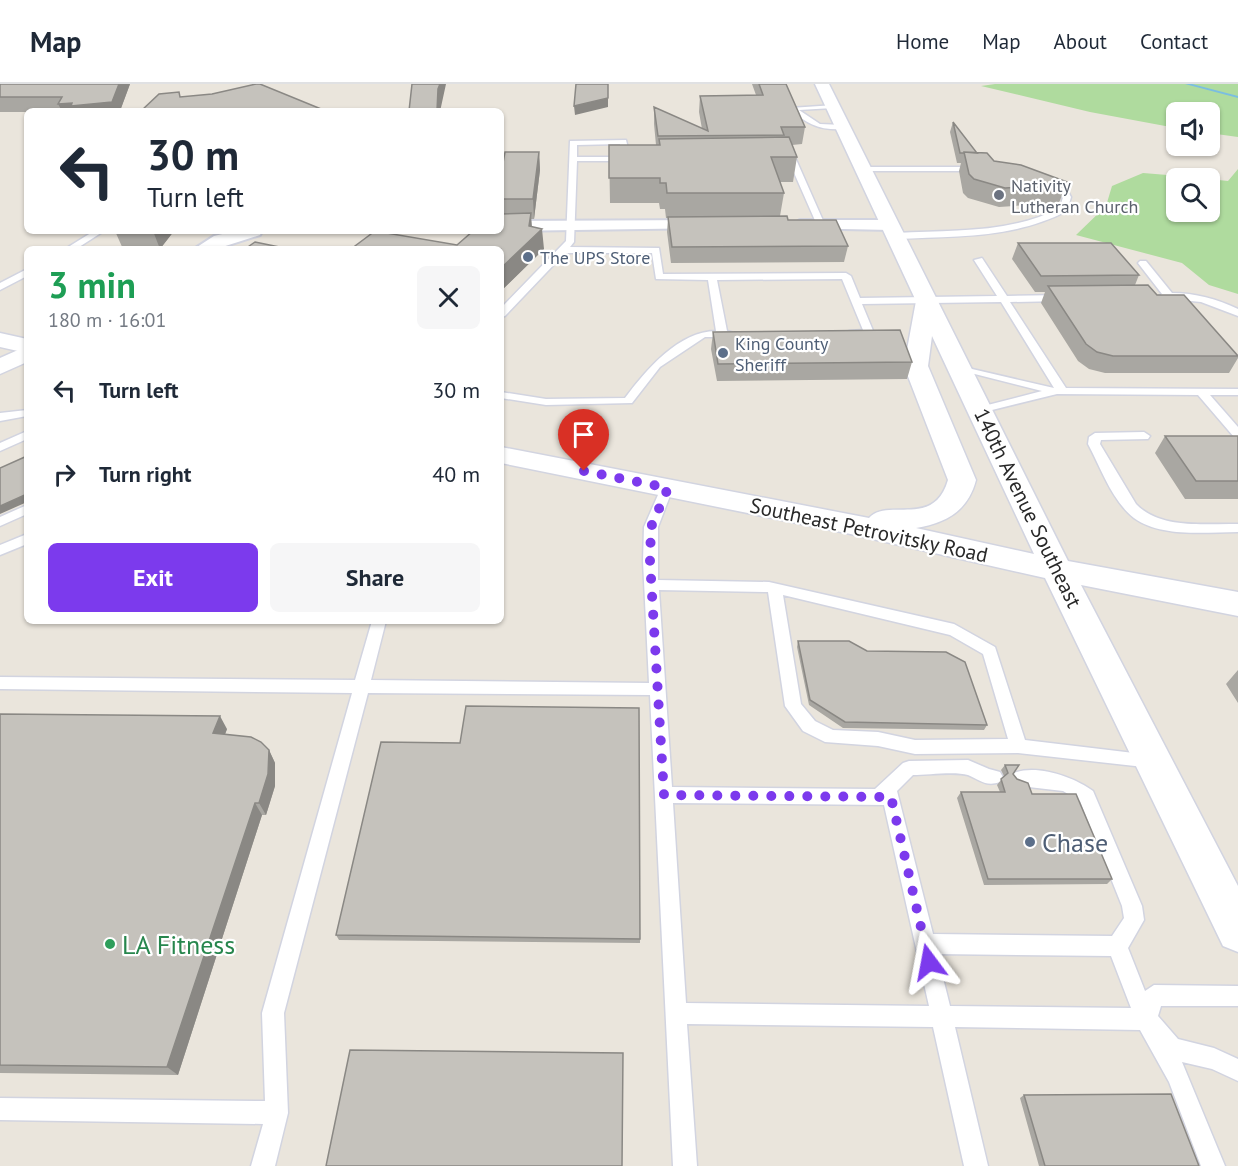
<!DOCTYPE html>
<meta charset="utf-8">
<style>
:root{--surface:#fff;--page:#f6f6f7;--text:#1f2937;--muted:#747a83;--line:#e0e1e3;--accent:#7c3aed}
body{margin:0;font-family:"PT Sans",sans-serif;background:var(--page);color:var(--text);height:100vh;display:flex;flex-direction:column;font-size:22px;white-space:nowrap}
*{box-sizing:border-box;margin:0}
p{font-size:20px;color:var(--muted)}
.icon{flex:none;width:33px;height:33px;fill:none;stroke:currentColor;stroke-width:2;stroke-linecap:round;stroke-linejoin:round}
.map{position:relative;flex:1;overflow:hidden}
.drawer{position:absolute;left:24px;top:162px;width:480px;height:378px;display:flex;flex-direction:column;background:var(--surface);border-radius:9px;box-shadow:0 2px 4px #0004}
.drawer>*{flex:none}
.banner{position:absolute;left:24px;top:24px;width:480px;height:126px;border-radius:9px;box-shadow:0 2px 4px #0004;background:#fff;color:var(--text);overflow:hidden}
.buttons{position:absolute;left:1166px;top:18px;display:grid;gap:12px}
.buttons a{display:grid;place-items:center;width:54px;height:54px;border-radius:9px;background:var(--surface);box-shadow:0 2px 4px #0004;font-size:30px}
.pin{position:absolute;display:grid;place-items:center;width:51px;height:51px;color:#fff;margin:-62px -26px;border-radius:50% 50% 50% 0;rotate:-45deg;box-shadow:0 0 6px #0007}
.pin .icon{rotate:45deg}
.me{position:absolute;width:66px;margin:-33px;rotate:347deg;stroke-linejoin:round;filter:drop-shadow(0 0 4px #0008)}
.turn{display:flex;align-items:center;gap:21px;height:126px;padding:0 24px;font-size:27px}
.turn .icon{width:78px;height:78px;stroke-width:2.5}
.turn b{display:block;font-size:42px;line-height:51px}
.round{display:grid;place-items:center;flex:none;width:63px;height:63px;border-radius:9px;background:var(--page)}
.overview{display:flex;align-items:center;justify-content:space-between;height:102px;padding:0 24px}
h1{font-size:36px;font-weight:800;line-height:45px;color:#1e9e55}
.cta{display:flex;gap:12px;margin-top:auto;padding:12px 24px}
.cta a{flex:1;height:69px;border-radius:9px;background:var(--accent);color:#fff;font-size:24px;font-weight:800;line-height:69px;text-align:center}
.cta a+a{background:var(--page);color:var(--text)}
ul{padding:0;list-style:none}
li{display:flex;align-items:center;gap:18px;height:84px;padding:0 24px}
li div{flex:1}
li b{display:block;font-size:22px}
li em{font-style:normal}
header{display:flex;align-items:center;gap:36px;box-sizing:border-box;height:84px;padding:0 30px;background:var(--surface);border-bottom:2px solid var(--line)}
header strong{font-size:28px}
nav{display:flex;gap:33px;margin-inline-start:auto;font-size:21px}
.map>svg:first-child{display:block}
.green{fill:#afdb9e}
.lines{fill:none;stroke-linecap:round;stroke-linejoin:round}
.stream{fill:#7abee1;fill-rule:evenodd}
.service-casing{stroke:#d2d4e0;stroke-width:3}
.minor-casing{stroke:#d2d4e0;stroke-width:4}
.tertiary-casing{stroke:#d2d4e0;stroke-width:3}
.secondary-casing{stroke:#d2d4e0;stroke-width:3}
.service{fill:#fff;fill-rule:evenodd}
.minor{fill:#fff;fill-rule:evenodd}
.tertiary{fill:#fff;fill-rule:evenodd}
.secondary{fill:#fff;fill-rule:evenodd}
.wall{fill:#a9a7a2}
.shaded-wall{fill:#8a8884}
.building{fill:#c5c2bc;stroke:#8a8884;stroke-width:1.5}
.route{stroke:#7c3aed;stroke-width:10;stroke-dasharray:0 18}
.worship-dot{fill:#6b7280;stroke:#fff;stroke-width:2}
.service-dot{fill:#5c6f8a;stroke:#fff;stroke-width:2}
.leisure-dot{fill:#2e9e5b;stroke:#fff;stroke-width:2}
.labels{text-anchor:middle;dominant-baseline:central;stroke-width:4.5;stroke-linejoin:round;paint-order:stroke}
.far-worship-label{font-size:18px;fill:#5b616d;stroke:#fff;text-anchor:start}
.far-service-label{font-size:18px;fill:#4e5e75;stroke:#fff;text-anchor:start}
.street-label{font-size:21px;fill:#292929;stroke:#fff}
.near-service-label{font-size:26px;fill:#4e5e75;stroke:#fff;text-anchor:start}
.near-leisure-label{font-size:26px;fill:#27864d;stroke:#fff;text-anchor:start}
</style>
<header>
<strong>Map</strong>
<nav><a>Home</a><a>Map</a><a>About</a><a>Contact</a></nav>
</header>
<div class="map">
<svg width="1238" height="1082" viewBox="0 0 1238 1082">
<rect width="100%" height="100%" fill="#eae5dc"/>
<path class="green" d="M995 0H1238V53L1209 49V28H1176V44L1090 28 981 2Z
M1238 85V210L1209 201 1182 179 1076 151 1106 122 1112 102 1143 89 1204 94H1176V128H1209V95L1228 97Z"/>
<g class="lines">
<path class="stream" d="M1185 0H1192L1238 12V14Z"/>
<defs>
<path id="service" d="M835 21 833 24 799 26 820 40 843 41 846 45C822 47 806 41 790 24Z
M626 56 631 77H577L574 158 570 163 659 164 663 190 846 189 851 192 860 214 997 212 974 176 982 174 1007 212 1062 211 1067 214 1062 217 1010 218 1066 304 1238 305V311H1210L1238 343V354L1234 353 1198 311 1057 310 980 329 976 328V324L1042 307 955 285V281L1054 304 1001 218 862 220 874 249C868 254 854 254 848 249L849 247 863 246 842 195 717 196 727 247 738 250 733 253H705L660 283 632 319 546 321 501 314V308L546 315 625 314C646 286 679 247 716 247L708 196 656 195 652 169H565L505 232 501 233V224L566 157 570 57ZM620 60 621 73H577V61Z
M778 71H791L795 73 825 141 824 143 817 141 788 75H778Z
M864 83H978L982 85 978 87H861Z
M1045 94C1057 94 1066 103 1071 113L1067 127C1013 155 955 152 896 155L892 152 896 149C952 146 1009 150 1060 124L1063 113 1059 106 1045 98Z
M94 147H104L76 165H65Z
M1140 177H1146L1172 209C1195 209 1217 215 1238 225V232L1201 218 1161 214 1159 212 1162 210 1138 179Z
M27 185V192L0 206V199Z
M27 326V332L0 337V329Z
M27 347V355L0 367V359Z
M1144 348 1150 352 1148 355 1101 356 1100 360 1136 420C1161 446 1205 439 1238 440V448C1207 448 1161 454 1134 434 1112 417 1101 384 1088 360L1089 353 1095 349Z
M667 400 673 404 658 443V496L769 498 954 540 995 563 1025 656 1159 672 1162 677 1159 682 1153 684 1018 669 915 670 878 662 825 658 803 647 785 622 768 508 659 506 672 703 875 705 903 679 909 677 968 676 989 685 1000 688 1003 693 1000 698C986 703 980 696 968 691 955 687 927 691 913 691L897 707 933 850 1112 852 1124 834 1122 822 1080 717 1063 707 1020 702 1014 699 1011 694 1014 689C1037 680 1074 693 1093 707L1142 822 1144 836 1128 864 1145 907 1154 901 1238 902V922H1161L1158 932 1178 955 1214 964 1238 975V997L1212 985 1182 978 1225 1082H1201L1169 998 1140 946 955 943 988 1082H964L933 943 687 940 697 1082H673L650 611 368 609 284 929 288 1029 275 1082H251L263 1040 0 1036V1014L265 1017 262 929 352 609 0 605V593L355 596 372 537H386L371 596 649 599 643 477 644 443 661 404ZM783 511 950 551 983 570 1008 655 915 656 878 648 833 646 815 637 801 620ZM673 719 884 721 929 922 686 919ZM937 870 1111 872 1131 924 950 922Z
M27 421V430L0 442V433Z
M27 450V460L0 471V461Z"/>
<path id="minor" d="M706 136 712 138 714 141 712 144 501 147V137Z
M800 136H891L899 141 891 146 794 144 792 141Z
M235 147H262L260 151 216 165H194L214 152Z"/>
<path id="tertiary" d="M27 262V278L0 290V274Z"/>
<path id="secondary" d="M815 0H829L1068 477 1238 508V532L1081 501 1238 802V868L1223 862 1045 494 846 449 501 379V363L869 434C888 413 934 445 948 396L904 282 916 217ZM932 252 1034 470 916 444C946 439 968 427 976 396L928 282Z
M0 249 27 255V269L0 263Z"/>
</defs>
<use href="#service" class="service-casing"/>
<use href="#minor" class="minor-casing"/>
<use href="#tertiary" class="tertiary-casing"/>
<use href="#secondary" class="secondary-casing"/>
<use href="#service" class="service"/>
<use href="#minor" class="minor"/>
<use href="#tertiary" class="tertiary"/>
<use href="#secondary" class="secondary"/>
</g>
<path class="wall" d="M0 0H130L120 27H27V28H0Z
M752 0H786L805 43 802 60 792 61 797 73 793 98H780L784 109 780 132 788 136 848 162 844 178 671 179 667 148 668 134H666L665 125H660L659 119H610L609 61H656L654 40V23L702 45 699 28 700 12 756 11Z
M953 38 977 69 994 77 1067 98 1059 119 999 123 968 114 963 109 959 87 961 79H957L950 48Z
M539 68 540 86 534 135H531L532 143 544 165 501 207V165L457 161 501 147V89Z
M115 147H174L160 165H123Z
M1018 159 1139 191 1135 201 1157 211 1238 272V274L1229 289H1105L1089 285 1078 277 1041 219 1045 208H1035L1012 175Z
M713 248 912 278 907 295 717 297 711 265Z
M1165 352H1238V415H1185L1155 369Z
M798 557 987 641 984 646 843 644 809 621 797 563Z
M1238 586V619L1226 600Z
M639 624 640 859 339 856 336 851 460 659Z
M0 630 227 645 225 651 269 666 275 679V702L266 731H262L178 991 0 989Z
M1005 681 1017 695 1032 710 1112 795 1107 800 984 801 957 714 961 708H1000L997 701 1004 692 1001 686Z
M1024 1011 1199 1082H1039L1020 1014Z"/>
<path class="shaded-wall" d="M119 0H130L120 27H62L58 20 72 19Z
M440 0H446L441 23 440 27H437L438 5Z
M608 14V23L575 31 574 22Z
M539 68 540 86 534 135 533 115Z
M531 129 532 149 542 145 544 165 501 207V184L529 142Z
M153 147H174L160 165Z
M27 410V418L0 430V422Z
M220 632 227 645 220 662 213 649Z
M269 666 275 679V702L266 731 259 719Z
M255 719 262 731 178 991 167 983Z"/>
<path class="building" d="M0 0H119L112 18 71 22 72 19 58 20 62 13H0Z
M256 0H260L326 27H141L159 10 179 8 180 13 212 10Z
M412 0H440L438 5 437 27H409Z
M576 0H608V14L574 22Z
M759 0H786L805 43H781L784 51 658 52 654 23 708 47 700 12 763 11Z
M953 38 977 69 964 68V69H960Z
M789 53 797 73H771L784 109H667L666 99H660V94H609V61H660L659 55Z
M505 68H539L533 115H501V89Z
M964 68 987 69 994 77 1021 81 1067 98 1066 100 1005 104 974 95 969 90Z
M531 129 529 142 542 145 501 184V165H351L375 147 457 161 473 147H501V130Z
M787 132 788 136H836L848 162 672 163 668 133Z
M255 158 289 165H245Z
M1018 159H1111L1139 191 1041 192Z
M1148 201 1157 211H1184L1238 272H1113L1097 268 1086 260 1048 202Z
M900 246 912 278 718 280 713 248Z
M1165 352H1238V397H1196Z
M27 372V410L0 422V384Z
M798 557H849L867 567 946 568 965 578 987 641 845 638 810 616Z
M466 622 639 624 640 855 336 851 381 658 460 659Z
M0 630 220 632 213 649 251 653 261 658 269 666 268 690 259 719H255L167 983 0 981Z
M1005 681H1019L1013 690 1017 695 1028 699 1032 710H1076L1112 795H988L961 708H1005L1001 695 1008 689Z
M350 966 623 969 622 1082H326Z
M1171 1010 1199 1082H1045L1024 1011Z"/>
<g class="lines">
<path class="route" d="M584 387 668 404 651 443 650 477 664 711 891 713 929 878"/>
</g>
<circle class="worship-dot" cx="999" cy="111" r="6"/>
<g class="service-dot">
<circle cx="528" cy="173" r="6"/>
<circle cx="723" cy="269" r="6"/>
<circle cx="1030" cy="758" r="6"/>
</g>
<circle class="leisure-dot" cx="110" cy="860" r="6"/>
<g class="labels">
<g class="far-worship-label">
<text x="1011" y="101">Nativity<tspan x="1011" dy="21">Lutheran Church</tspan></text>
</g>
<g class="far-service-label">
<text x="540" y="173">The UPS Store</text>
<text x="735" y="259">King County<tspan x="735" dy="21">Sheriff</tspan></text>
</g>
<g class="street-label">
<text transform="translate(1028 424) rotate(64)">140th Avenue Southeast</text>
<text transform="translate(869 446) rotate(12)">Southeast Petrovitsky Road</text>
</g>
<g class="near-service-label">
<text x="1042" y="758">Chase</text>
</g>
<g class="near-leisure-label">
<text x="122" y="860">LA Fitness</text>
</g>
</g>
</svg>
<div class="buttons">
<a><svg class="icon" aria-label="sound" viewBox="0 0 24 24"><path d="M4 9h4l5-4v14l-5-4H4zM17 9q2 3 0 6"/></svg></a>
<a><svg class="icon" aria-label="search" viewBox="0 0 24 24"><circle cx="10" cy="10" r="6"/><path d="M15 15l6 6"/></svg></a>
</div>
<div class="pin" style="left:584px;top:387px;background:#d93025"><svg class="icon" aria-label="arrive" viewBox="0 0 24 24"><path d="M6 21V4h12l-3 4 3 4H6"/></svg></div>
<svg class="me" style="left:929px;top:878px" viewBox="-20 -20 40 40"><path d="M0-17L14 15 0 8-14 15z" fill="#7c3aed" stroke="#fff" stroke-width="4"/></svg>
<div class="banner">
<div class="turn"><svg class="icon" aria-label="left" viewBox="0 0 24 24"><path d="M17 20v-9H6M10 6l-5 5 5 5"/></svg><div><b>30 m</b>Turn left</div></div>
</div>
<section class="drawer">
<div class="overview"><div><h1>3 min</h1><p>180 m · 16:01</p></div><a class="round"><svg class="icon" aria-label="close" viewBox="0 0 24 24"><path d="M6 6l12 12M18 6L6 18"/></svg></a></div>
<ul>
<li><svg class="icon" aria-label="left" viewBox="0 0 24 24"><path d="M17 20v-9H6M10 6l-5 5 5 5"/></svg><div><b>Turn left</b></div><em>30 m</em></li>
<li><svg class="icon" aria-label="right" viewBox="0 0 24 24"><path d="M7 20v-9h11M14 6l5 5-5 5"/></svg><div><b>Turn right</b></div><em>40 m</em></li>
</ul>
<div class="cta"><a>Exit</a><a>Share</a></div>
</section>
</div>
